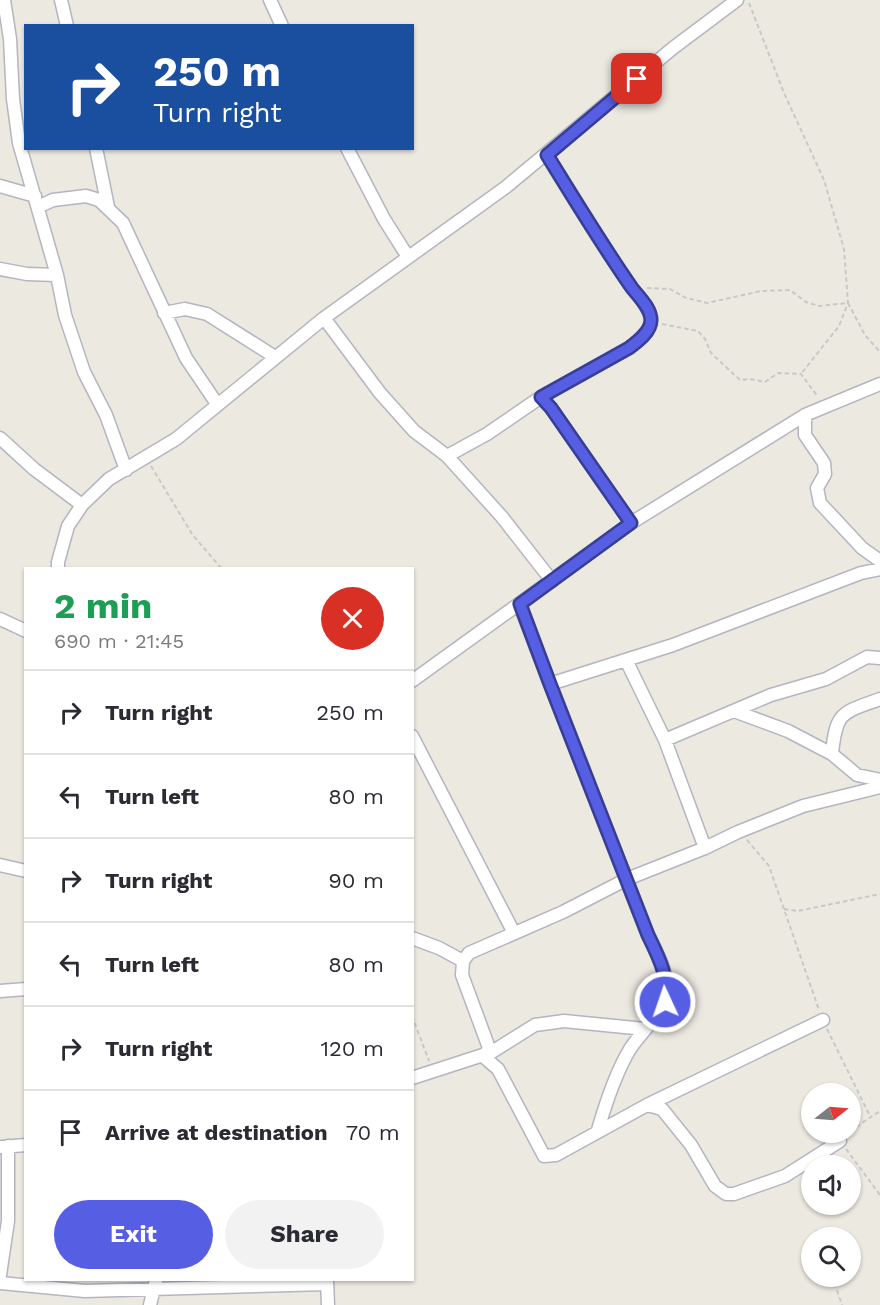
<!DOCTYPE html>
<meta charset="utf-8">
<style>
:root{--surface:#fff;--page:#f2f2f3;--text:#2b2b33;--muted:#7c7c81;--line:#e1e1e2;--accent:#565fe4}
body{margin:0;font-family:"Work Sans",sans-serif;background:var(--page);color:var(--text);height:100vh;display:flex;flex-direction:column;font-size:22px;white-space:nowrap}
*{box-sizing:border-box;margin:0}
p{font-size:20px;color:var(--muted)}
.icon{flex:none;width:33px;height:33px;fill:none;stroke:currentColor;stroke-width:2;stroke-linecap:round;stroke-linejoin:round}
.map{position:relative;flex:1;overflow:hidden}
.details{position:absolute;left:24px;top:567px;width:390px;height:714px;display:flex;flex-direction:column;background:var(--surface);border-radius:0px;box-shadow:0 2px 4px #0004}
.details>*{flex:none}
.hud{position:absolute;left:24px;top:24px;width:390px;height:126px;border-radius:0px;box-shadow:0 2px 4px #0004;background:#1a4fa0;color:#fff;overflow:hidden}
.needle{width:39px;rotate:73deg}
.tools{position:absolute;left:801px;top:1083px;display:grid;gap:12px}
.tools a{display:grid;place-items:center;width:60px;height:60px;border-radius:50%;background:var(--surface);box-shadow:0 2px 4px #0004;font-size:30px}
.pin{position:absolute;display:grid;place-items:center;width:51px;height:51px;color:#fff;margin:-26px;border-radius:12px;box-shadow:0 3px 9px #0006}
.me{position:absolute;width:66px;margin:-33px;rotate:357deg;stroke-linejoin:round;filter:drop-shadow(0 0 4px #0008)}
.turn{display:flex;align-items:center;gap:21px;height:126px;padding:0 30px;font-size:27px}
.turn .icon{width:78px;height:78px;stroke-width:2.5}
.turn b{display:block;font-size:42px;line-height:51px}
.round{display:grid;place-items:center;flex:none;width:63px;height:63px;border-radius:32px;background:var(--page)}
.summary{display:flex;align-items:center;justify-content:space-between;height:102px;padding:0 30px}
h1{font-size:36px;font-weight:700;line-height:45px;color:#1e9e55}
.action{display:flex;gap:12px;margin-top:auto;padding:12px 30px}
.action a{flex:1;height:69px;border-radius:36px;background:var(--accent);color:#fff;font-size:24px;font-weight:700;line-height:69px;text-align:center}
.action a+a{background:var(--page);color:var(--text)}
ul{padding:0;list-style:none}
li{display:flex;align-items:center;gap:18px;height:84px;padding:0 30px;border-top:2px solid var(--line)}
li div{flex:1}
li b{display:block;font-size:22px}
li em{font-style:normal}
.map>svg:first-child{display:block}
.lines{fill:none;stroke-linecap:round;stroke-linejoin:round}
.street-casing{stroke:#b4b5bf;stroke-width:15}
.path{stroke:#c8c8c8;stroke-width:2;stroke-dasharray:4.5 3;stroke-linecap:butt}
.street{stroke:#fff;stroke-width:12}
.route-casing{stroke:#383e94;stroke-width:15}
.route{stroke:#565fe4;stroke-width:10}
</style>
<div class="map">
<svg width="880" height="1305" viewBox="0 0 880 1305">
<rect width="100%" height="100%" fill="#ece9e1"/>
<g class="lines">
<defs>
<path id="street" d="M4 0 10 39 13 99 19 143 57 275 65 315 84 372 106 415 126 470
M61 0 67 26
M270 0 282 26
M96 148 108 207
M347 148 384 219 408 257
M0 186 35 196
M38 207 53 200 86 196 99 200 123 223 186 358 217 404
M0 269 27 274 57 275
M164 313 185 309 207 314 275 357
M324 318 380 393 414 431 447 456 502 517 552 581
M541 397 551 408 631 523
M805 415V435L824 463 825 474 817 488 820 503 862 548 880 561
M0 438 34 469 82 505
M447 456 487 434 541 397 629 348C637 342 651 332 651 320 650 308 639 297 632 288 602 245 574 200 547 155
M58 568V562L68 526 82 505 109 479 176 439 324 318 506 187 673 48 737 0
M520 605 550 684 648 935C656 951 666 969 667 987 668 1010 642 1030 630 1049 615 1074 606 1102 598 1130
M0 619 26 631
M626 660 665 740 705 848
M412 681 631 523 805 415 880 384
M550 684 673 645 861 573 880 569
M734 711 788 731 832 754 857 775 880 780
M412 736 514 933
M665 740 771 695 826 679 867 657 880 658
M832 754C836 711 842 713 880 699
M0 865 26 871
M412 938 439 948 463 961
M0 991 26 989
M645 1029 564 1021 535 1025 484 1057 498 1069 544 1156 556 1155 647 1105 662 1109 691 1145 715 1186 726 1194H734L785 1176 840 1141
M412 1078 483 1055 484 1057 489 1048 462 975 463 961 469 953 563 912 627 879 705 848 738 832 803 806 880 787
M647 1105 823 1020
M1 1147 26 1145
M0 1275 8 1221V1146
M327 1280 328 1305
M0 1283 85 1291 327 1284
M150 1305 156 1280"/>
</defs>
<use href="#street" class="street-casing"/>
<path class="path" d="M749 3 784 93 824 180 844 249 848 303 839 326 801 374
M647 288 670 289 686 298 707 303 761 291 790 290 806 302 819 306 848 303 865 335 880 352
M662 324 698 331 705 339 711 353 740 380 750 379 765 382 778 373 801 374 818 397
M151 466 192 534 221 568
M747 840 769 866 819 1010
M784 909 798 911 880 894
M412 1016 429 1061
M827 1029 870 1116
M850 1131 880 1111
M846 1149 880 1195
M816 1230 819 1238
M832 1276 842 1305"/>
<use href="#street" class="street"/>
</g>
<g class="lines">
<defs>
<path id="route" d="M637 79 547 155C575 200 602 245 632 288 639 297 651 308 651 320 651 332 637 342 629 348L541 397 551 408 631 523 520 604 550 684 648 935C659 958 669 976 665 1002"/>
</defs>
<use href="#route" class="route-casing"/>
<use href="#route" class="route"/>
</g>
</svg>
<div class="tools">
<a><svg class="needle" viewBox="-14 -14 28 28"><path d="M0-13l5 13h-10z" fill="#e53935"/><path d="M0 13l5-13h-10z" fill="#7c7c81"/></svg></a>
<a><svg class="icon" aria-label="sound" viewBox="0 0 24 24"><path d="M4 9h4l5-4v14l-5-4H4zM17 9q2 3 0 6"/></svg></a>
<a><svg class="icon" aria-label="search" viewBox="0 0 24 24"><circle cx="10" cy="10" r="6"/><path d="M15 15l6 6"/></svg></a>
</div>
<div class="pin" style="left:637px;top:79px;background:#d93025"><svg class="icon" aria-label="arrive" viewBox="0 0 24 24"><path d="M6 21V4h12l-3 4 3 4H6"/></svg></div>
<svg class="me" style="left:665px;top:1002px" viewBox="-20 -20 40 40"><circle r="17" fill="#565fe4" stroke="#fff" stroke-width="3"/><path d="M0-11L8 9 0 5-8 9z" fill="#fff"/></svg>
<div class="hud">
<div class="turn"><svg class="icon" aria-label="right" viewBox="0 0 24 24"><path d="M7 20v-9h11M14 6l5 5-5 5"/></svg><div><b>250 m</b>Turn right</div></div>
</div>
<section class="details">
<div class="summary"><div><h1>2 min</h1><p>690 m · 21:45</p></div><a class="round" style="background:#d93025;color:#fff"><svg class="icon" aria-label="close" viewBox="0 0 24 24"><path d="M6 6l12 12M18 6L6 18"/></svg></a></div>
<ul>
<li><svg class="icon" aria-label="right" viewBox="0 0 24 24"><path d="M7 20v-9h11M14 6l5 5-5 5"/></svg><div><b>Turn right</b></div><em>250 m</em></li>
<li><svg class="icon" aria-label="left" viewBox="0 0 24 24"><path d="M17 20v-9H6M10 6l-5 5 5 5"/></svg><div><b>Turn left</b></div><em>80 m</em></li>
<li><svg class="icon" aria-label="right" viewBox="0 0 24 24"><path d="M7 20v-9h11M14 6l5 5-5 5"/></svg><div><b>Turn right</b></div><em>90 m</em></li>
<li><svg class="icon" aria-label="left" viewBox="0 0 24 24"><path d="M17 20v-9H6M10 6l-5 5 5 5"/></svg><div><b>Turn left</b></div><em>80 m</em></li>
<li><svg class="icon" aria-label="right" viewBox="0 0 24 24"><path d="M7 20v-9h11M14 6l5 5-5 5"/></svg><div><b>Turn right</b></div><em>120 m</em></li>
<li><svg class="icon" aria-label="arrive" viewBox="0 0 24 24"><path d="M6 21V4h12l-3 4 3 4H6"/></svg><div><b>Arrive at destination</b></div><em>70 m</em></li>
</ul>
<div class="action"><a>Exit</a><a>Share</a></div>
</section>
</div>
